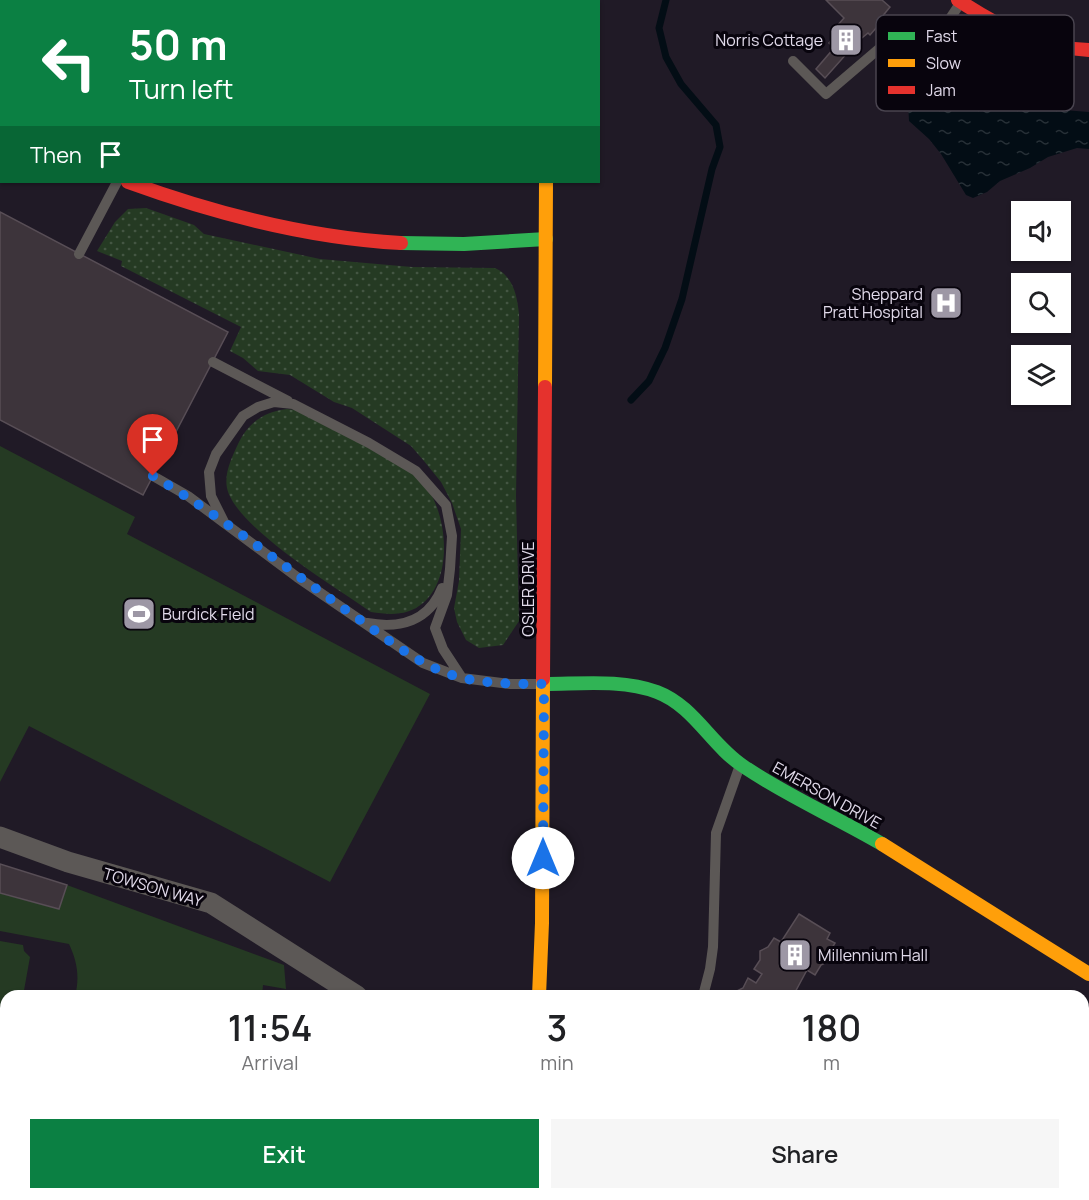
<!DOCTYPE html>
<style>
:root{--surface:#fff;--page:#f6f6f6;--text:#202124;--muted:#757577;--accent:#0b8043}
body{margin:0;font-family:Manrope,sans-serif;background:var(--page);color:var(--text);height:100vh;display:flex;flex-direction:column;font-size:22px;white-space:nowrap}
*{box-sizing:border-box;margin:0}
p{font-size:20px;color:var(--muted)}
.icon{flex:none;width:33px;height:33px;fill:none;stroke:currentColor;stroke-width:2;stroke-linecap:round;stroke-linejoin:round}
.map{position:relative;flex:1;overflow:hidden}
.side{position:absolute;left:0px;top:990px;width:1089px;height:210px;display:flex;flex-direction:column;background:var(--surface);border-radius:18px 18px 0 0;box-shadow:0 2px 4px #0004}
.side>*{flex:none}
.top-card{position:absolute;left:0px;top:0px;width:600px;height:183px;box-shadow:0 2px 4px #0004;background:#0b8043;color:#fff;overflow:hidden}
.buttons{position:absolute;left:1011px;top:201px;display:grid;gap:12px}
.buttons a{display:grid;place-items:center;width:60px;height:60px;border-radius:0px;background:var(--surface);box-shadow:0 2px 4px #0004;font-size:30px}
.pin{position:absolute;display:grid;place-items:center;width:51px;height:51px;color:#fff;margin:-62px -26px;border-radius:50% 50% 50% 0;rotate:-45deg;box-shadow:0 0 6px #0007}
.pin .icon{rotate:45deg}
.me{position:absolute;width:66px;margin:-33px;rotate:0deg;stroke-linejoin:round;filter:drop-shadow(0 0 4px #0008)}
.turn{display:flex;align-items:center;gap:21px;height:126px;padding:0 30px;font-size:27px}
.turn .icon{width:78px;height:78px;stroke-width:2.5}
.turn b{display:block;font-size:42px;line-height:51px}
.then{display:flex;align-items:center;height:57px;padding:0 30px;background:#0003;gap:12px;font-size:22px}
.eta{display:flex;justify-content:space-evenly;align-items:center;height:102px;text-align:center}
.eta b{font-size:36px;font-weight:600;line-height:42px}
.primary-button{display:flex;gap:12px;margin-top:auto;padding:12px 30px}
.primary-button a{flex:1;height:69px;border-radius:0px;background:var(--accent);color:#fff;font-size:24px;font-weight:600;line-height:69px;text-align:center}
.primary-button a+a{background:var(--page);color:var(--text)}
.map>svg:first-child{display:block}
.grass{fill:url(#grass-dots)}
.pitch{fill:#253a23}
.water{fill:url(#water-ripples)}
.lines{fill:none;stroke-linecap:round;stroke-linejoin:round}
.stream{stroke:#030d15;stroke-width:7}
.building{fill:#3d343b;stroke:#584e56;stroke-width:1.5}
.lane{stroke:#5c5856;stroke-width:10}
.street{stroke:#5c5856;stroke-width:21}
.fast{stroke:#30b455;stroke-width:14}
.slow{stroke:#ff9f0a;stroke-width:14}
.jam{stroke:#e5322d;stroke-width:14}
.route{stroke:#1a73e8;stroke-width:10;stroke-dasharray:0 18}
.labels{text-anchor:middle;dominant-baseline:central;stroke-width:6;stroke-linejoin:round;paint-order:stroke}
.poi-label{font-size:16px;fill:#e1daea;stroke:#08040d;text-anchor:end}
.street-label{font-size:16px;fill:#e1daea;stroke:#08040d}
.key{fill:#08040d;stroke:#49444f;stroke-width:1.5}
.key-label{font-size:16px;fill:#e1daea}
</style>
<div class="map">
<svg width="1089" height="1200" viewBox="0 0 1089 1200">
<defs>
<pattern id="grass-dots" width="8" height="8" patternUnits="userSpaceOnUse" patternTransform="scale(1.5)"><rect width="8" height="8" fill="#253a23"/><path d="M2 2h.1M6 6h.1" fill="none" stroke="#445643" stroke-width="1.8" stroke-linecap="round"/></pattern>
<pattern id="water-ripples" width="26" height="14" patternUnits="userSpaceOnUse" patternTransform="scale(1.5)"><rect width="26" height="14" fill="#030d15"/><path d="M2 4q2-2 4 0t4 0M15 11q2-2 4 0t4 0" fill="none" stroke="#273037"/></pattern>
</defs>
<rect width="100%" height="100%" fill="#201a26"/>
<path class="grass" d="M146 208 194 225 204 234 320 259 412 267 495 268C513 276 517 295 519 314L516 496 519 621 503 645 479 648 466 640 457 622 454 608 459 581 461 529 452 503 441 482 424 461 411 446 352 408 334 402 290 375 258 371 243 358 230 351 241 327 121 266 122 261 97 251 115 222 128 209Z
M287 409 304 411C325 423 347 435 368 446 387 456 407 465 422 481 447 509 455 576 423 603 408 616 390 615 371 612 338 589 235 527 227 488 224 473 232 457 238 444 248 423 263 412 287 409Z
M305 1194H443L442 1200H303Z"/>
<path class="pitch" d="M0 446 135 517 127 534 430 694 330 882 29 726 0 782Z
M67 885 284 965 286 989 263 985 262 996H75C80 977 77 961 69 944L0 931V893L58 909Z
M0 941 23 945 24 951 30 957 23 996H6V1029L4 1031H0Z
M6 1072V1194H210L207 1200H0V1074Z"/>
<path class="water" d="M932 82 1026 107 1089 112V149L1077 148 1048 157 1030 168 1000 181 987 192 973 198 966 195 941 154 929 139 909 121 908 102 916 91Z
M279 1194H305L303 1200H277Z"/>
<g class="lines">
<path class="stream" d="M631 400 649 381 665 348 682 299 712 169 720 147 716 125 681 84 666 57 659 28 666 0"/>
</g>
<path class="building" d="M0 0H412L413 2H2L0 32Z
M826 0H882L890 7 881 18 883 20 870 35 868 33 857 42 825 78 816 69 834 48 829 43 833 38 831 36 839 28 837 26 844 18Z
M0 212 228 332 143 495 0 420Z
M0 864 67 885 59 909 0 893Z
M799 914 830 933 827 939 835 943 829 953H830L829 961 821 965 815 975 807 970 793 996H735V992L743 988 748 978 756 983 762 974 754 969 760 960V951L768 947 774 938 781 942Z
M1083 1087 1089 1091 1086 1099 1089 1101V1146L1083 1141Z
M1089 1166V1200H1056L1057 1194H1083V1176Z"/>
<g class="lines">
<path class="lane" d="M793 61 826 94 881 47 949 20 961 2
M79 254 117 182
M213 362 288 401
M153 476 188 496 297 577 423 663 462 678 510 684H541
M224 522 211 496 209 472 216 454 243 416 258 407 274 402 293 404 369 443 416 471 446 505 452 536 450 569 447 595 435 628 443 649 462 678
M367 623C400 629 429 621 442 588
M703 996 710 969 713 947 716 833 739 768"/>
<path class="street" d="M0 837 68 862 211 903 357 996
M672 1194 681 1200"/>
<path class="fast" d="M0 116 2 117
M401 243 464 244 546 239
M544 684C581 684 622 679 657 692 694 706 711 745 743 766 787 796 836 817 882 844"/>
<path class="slow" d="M547 0V2
M545 387 546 182
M882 844 1089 974
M539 996 542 923 543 679
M503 1200 505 1194"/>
<path class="jam" d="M958 0C999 27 1039 48 1089 50
M128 182C216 214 307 238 401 243
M543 679 545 387"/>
</g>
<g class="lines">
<path class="route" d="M153 476C224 518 288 570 356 617 389 640 422 668 462 678 489 684 517 684 544 684L543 858"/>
</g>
<defs>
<symbol id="building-square" viewBox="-11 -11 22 22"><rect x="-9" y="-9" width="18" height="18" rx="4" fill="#9d97a5" stroke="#08040d"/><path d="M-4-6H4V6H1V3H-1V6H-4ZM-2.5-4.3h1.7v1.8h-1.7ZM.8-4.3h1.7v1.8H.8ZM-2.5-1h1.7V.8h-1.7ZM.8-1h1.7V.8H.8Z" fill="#fff"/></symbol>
<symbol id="hospital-square" viewBox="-11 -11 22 22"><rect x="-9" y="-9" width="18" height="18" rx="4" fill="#9d97a5" stroke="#08040d"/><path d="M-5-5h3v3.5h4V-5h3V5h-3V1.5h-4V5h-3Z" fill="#fff"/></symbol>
<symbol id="stadium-square" viewBox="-11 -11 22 22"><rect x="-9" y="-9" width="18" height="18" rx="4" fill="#9d97a5" stroke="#08040d"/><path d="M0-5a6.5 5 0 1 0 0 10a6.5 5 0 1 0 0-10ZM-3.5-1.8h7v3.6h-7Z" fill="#fff"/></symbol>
</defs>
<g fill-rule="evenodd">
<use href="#building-square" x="827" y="21" width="38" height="38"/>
<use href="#hospital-square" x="927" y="284" width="38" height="38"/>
<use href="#stadium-square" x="120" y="595" width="38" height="38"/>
<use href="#building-square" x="776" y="936" width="38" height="38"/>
</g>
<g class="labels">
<g class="poi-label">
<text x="823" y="40">Norris Cottage</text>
<text x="923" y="294">Sheppard<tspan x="923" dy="18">Pratt Hospital</tspan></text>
<text x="162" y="614" text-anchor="start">Burdick Field</text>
<text x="818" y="955" text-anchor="start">Millennium Hall</text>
</g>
<g class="street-label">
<text transform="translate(528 589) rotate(-90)">OSLER DRIVE</text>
<text transform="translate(827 795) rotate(29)">EMERSON DRIVE</text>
<text transform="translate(153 887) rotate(16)">TOWSON WAY</text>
</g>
</g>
<rect x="876" y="15" width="198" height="96" rx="9" class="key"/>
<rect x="888" y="32" width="27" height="8" fill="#30b455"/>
<rect x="888" y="59" width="27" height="8" fill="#ff9f0a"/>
<rect x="888" y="86" width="27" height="8" fill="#e5322d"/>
<g class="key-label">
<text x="926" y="42">Fast</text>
<text x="926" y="69">Slow</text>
<text x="926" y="96">Jam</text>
</g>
</svg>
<div class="buttons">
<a><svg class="icon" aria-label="sound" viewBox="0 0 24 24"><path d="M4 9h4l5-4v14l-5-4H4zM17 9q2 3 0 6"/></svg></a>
<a><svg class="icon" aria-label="search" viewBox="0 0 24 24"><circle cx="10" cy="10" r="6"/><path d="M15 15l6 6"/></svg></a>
<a><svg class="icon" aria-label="layers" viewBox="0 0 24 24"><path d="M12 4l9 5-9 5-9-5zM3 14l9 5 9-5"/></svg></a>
</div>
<div class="pin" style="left:153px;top:476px;background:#d93025"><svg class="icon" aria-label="arrive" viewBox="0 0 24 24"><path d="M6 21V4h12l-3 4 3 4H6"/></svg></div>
<svg class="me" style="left:543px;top:858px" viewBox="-20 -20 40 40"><circle r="19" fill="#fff"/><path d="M0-13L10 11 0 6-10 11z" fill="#1a73e8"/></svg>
<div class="top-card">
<div class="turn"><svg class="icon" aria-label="left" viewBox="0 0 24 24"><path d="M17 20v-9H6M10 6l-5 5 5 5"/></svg><div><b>50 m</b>Turn left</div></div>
<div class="then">Then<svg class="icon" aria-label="arrive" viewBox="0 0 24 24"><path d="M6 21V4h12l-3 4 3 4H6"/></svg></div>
</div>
<section class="side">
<div class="eta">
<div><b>11:54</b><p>Arrival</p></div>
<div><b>3</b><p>min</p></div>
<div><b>180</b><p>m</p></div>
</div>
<div class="primary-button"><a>Exit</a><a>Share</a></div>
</section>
</div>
